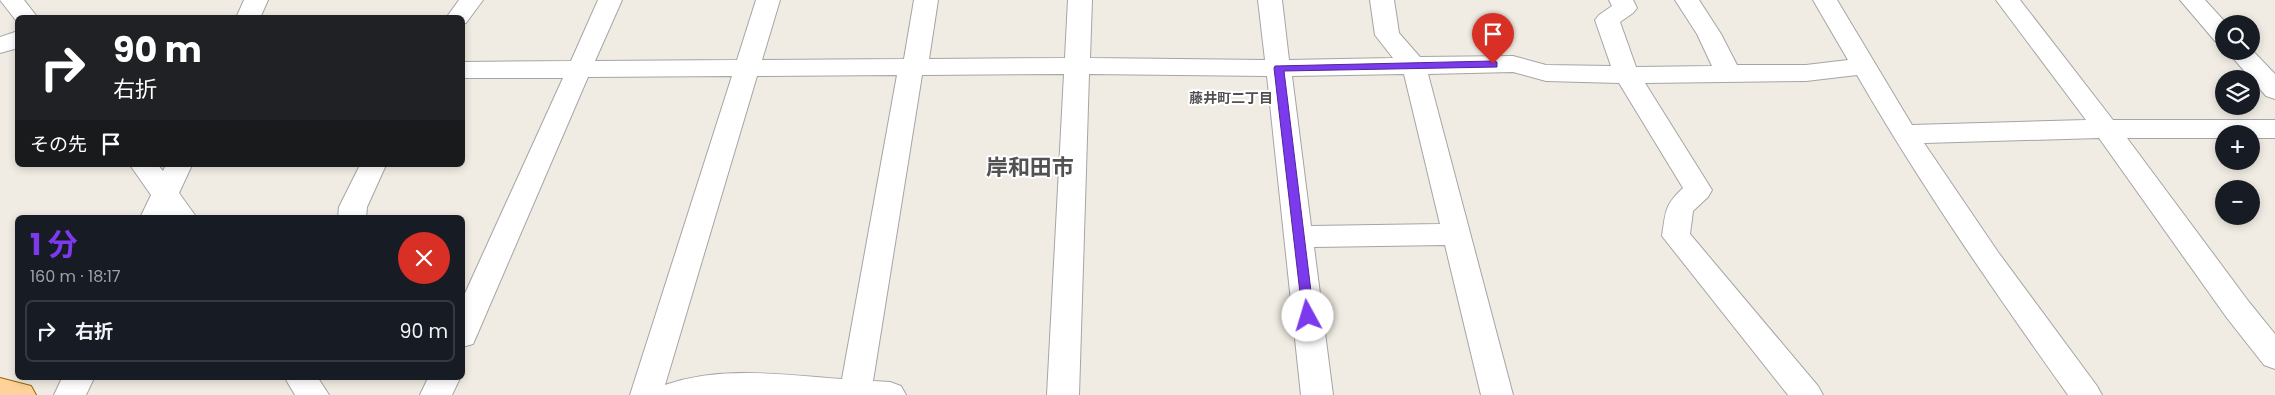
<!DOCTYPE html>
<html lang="ja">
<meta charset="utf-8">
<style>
:root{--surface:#171b24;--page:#242831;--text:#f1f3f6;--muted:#9ea1a6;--line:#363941;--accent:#7c3aed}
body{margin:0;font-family:Poppins,"Noto Sans JP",sans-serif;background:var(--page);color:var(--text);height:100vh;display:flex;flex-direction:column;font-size:19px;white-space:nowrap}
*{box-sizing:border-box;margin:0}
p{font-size:16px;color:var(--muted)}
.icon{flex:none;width:28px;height:28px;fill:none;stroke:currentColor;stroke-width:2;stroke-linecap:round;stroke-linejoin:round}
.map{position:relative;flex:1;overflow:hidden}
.sheet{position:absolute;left:15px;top:215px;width:450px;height:165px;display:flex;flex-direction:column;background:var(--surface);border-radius:8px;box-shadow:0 2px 8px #0003}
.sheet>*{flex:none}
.guide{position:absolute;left:15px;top:15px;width:450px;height:152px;border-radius:8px;box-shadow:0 2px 8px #0003;background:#202124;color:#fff;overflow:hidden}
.tools{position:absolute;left:2215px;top:15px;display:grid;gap:10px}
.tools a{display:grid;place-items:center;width:45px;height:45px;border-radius:50%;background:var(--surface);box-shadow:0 2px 8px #0003;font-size:25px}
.pin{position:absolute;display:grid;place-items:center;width:42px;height:42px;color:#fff;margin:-51px -21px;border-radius:50% 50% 50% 0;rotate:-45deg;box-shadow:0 0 5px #0007}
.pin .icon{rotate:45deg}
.me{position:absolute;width:55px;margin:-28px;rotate:354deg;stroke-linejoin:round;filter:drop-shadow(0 0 4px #0008)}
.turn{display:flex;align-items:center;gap:18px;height:105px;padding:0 15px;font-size:22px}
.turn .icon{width:65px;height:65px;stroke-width:2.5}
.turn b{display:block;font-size:35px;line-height:42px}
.then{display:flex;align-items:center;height:48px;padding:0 15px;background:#0003;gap:10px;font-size:19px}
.round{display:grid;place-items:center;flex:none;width:52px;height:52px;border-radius:26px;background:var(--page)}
.head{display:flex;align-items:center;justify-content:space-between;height:85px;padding:0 15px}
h1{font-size:30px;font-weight:700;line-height:38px;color:var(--accent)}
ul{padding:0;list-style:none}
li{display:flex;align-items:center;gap:15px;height:62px;margin:0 10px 8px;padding:0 5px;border:2px solid var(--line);border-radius:8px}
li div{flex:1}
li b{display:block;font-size:19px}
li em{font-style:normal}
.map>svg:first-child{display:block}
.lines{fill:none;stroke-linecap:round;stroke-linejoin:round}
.minor-casing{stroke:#a5a5a5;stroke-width:2}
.major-casing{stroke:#986500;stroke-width:2}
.minor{fill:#fff;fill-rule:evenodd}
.major{fill:#ffd299;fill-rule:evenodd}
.route{fill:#7c3aed;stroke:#51269a}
.labels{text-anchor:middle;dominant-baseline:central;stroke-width:4;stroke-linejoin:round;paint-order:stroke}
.neighbourhood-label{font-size:14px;font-weight:bold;fill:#515151;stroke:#fff}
.town-label{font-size:22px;font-weight:bold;fill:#515151;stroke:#fff}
</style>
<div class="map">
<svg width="2275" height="395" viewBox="0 0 2275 395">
<rect width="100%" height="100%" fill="#f0ece3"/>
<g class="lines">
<defs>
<path id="minor" d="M0 0H24L38 18H18V23Z
M244 0H268L260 18H236Z
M459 0H483L466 23 462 24V18H446Z
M598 0H622L595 61 737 60 756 0H780L762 60 904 59 914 0H938L929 59 1065 58 1068 0H1092L1090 58 1265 60 1258 0H1282L1289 60 1393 58 1375 35 1370 0H1394L1399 33 1420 57 1513 56 1546 65 1611 66 1595 20 1599 15 1612 6 1609 0H1633L1637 8 1633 13 1620 22 1636 67 1712 66 1697 34 1675 0H1699L1721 34 1737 65H1806L1848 60 1813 0H1837L1912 125 2086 120 1996 0H2020L2113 120H2275V138H2251V134H2224V138H2127L2249 302 2275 334V369L2264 365 2227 318 2099 138 1924 143 1998 252 2097 386 2102 395H2068C1994 291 1921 186 1857 75L1806 81 1645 83 1712 190 1708 197 1693 211 1690 234 1818 386 1823 395H1788L1662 236C1666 211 1664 206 1683 188L1619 83 1546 81 1513 72 1428 74 1513 395H1481L1445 245 1314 247 1333 395H1301L1267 76 1089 74 1079 395H1047L1064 74 922 75 873 381 890 382 901 386 906 395H630L732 76 588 77 477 335 473 344 462 347V300L563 78H462V62L571 61ZM1404 74 1440 224 1311 226 1292 76ZM897 75 842 379C783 375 721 365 665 385L757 76Z
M2180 0H2205L2227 24H2224V43L2215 41Z
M18 31V48L0 53V37Z
M2251 49 2275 74V99L2266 96 2227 51H2251Z
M130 165H158L163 171 166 165H192L179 193 197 218H140L151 195Z
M360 165H386L367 207 366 218H338L339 207Z
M62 378H94L86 395H54Z
M285 378H318L329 395H295Z
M428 378H460L452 395H420Z"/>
<path id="major" d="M0 378 31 386 36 395H0Z"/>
</defs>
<use href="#minor" class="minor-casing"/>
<use href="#major" class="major-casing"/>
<use href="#minor" class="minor"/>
<use href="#major" class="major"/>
</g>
<path class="route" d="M1493 61 1497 62V67L1284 71 1314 316 1312 319H1303L1274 68 1275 66Z"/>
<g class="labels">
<g class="neighbourhood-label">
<text x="1231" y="98">藤井町二丁目</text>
</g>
<g class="town-label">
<text x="1030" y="167">岸和田市</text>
</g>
</g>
</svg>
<div class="tools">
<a><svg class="icon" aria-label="search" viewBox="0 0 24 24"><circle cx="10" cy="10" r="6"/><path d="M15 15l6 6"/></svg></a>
<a><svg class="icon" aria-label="layers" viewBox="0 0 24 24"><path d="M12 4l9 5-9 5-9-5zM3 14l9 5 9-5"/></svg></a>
<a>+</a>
<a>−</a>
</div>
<div class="pin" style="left:1493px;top:64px;background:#d93025"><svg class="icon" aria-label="arrive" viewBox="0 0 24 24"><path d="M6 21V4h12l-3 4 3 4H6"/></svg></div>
<svg class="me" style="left:1308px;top:316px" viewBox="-20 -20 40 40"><circle r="19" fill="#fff"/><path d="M0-13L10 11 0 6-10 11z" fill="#7c3aed"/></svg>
<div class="guide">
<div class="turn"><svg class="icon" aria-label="right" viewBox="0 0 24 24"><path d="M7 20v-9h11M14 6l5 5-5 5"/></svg><div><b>90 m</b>右折</div></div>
<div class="then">その先<svg class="icon" aria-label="arrive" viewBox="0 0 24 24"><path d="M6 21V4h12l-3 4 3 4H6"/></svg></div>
</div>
<section class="sheet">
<div class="head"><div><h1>1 分</h1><p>160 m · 18:17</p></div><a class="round" style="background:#d93025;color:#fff"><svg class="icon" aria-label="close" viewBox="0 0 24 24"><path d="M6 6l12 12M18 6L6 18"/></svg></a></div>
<ul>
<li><svg class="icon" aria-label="right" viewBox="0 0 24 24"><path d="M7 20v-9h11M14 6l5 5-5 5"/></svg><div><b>右折</b></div><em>90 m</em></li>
</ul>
</section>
</div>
